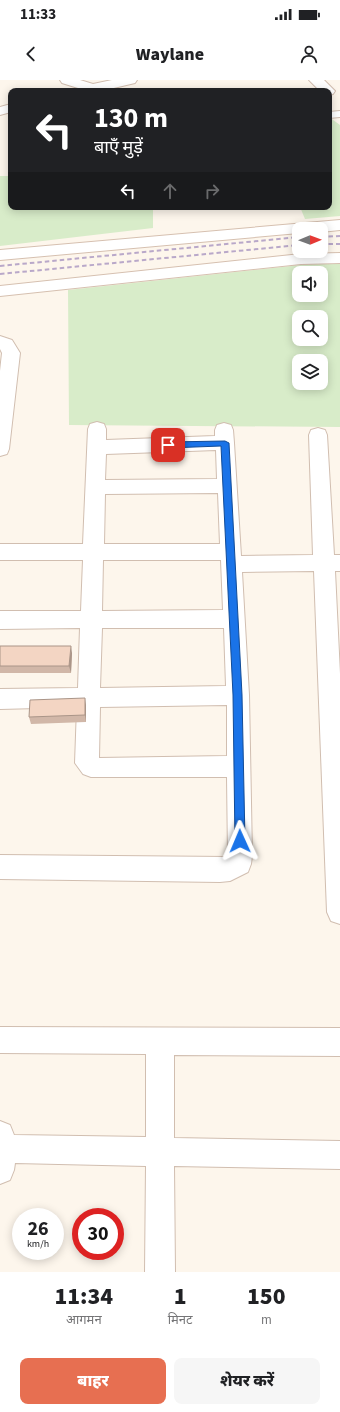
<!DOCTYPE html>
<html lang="hi">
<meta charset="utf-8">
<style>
:root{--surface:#fff;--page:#f6f6f6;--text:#202124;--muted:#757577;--accent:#e76f51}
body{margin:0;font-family:"Source Sans 3","Noto Sans Devanagari",sans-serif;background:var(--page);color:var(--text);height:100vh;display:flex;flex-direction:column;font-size:15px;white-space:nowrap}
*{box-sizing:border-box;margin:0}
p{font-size:13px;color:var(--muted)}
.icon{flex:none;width:22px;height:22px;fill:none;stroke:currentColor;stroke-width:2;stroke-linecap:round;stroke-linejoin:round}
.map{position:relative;height:1192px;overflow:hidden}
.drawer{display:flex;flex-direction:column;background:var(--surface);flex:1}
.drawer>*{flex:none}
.hud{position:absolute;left:8px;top:8px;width:324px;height:122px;border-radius:8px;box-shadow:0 2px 10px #0003;background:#202124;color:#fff;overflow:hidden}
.needle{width:26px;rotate:89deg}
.fabs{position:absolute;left:292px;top:142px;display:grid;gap:8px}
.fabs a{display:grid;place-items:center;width:36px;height:36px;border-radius:8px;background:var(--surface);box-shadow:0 2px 10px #0003;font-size:20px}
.speed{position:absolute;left:12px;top:1128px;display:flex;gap:8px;font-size:20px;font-weight:700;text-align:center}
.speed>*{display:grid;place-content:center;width:52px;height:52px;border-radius:50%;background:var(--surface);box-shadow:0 2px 10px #0003;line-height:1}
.speed small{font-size:10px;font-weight:400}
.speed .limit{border:6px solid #d22;background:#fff;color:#111}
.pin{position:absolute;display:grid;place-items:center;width:34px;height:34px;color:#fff;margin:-17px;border-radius:8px;box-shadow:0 2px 6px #0006}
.me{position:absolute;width:44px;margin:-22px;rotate:359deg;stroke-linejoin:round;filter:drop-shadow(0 0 3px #0008)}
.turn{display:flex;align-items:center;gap:14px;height:84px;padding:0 20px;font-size:18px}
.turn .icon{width:52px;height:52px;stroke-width:2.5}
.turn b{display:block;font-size:28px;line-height:34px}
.lanes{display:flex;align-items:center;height:38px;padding:0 20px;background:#0003;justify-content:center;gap:20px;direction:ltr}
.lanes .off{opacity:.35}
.eta{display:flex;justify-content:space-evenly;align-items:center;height:68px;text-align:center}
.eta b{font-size:24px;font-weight:800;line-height:28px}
.primary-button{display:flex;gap:8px;margin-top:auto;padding:8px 20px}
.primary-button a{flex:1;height:46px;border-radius:8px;background:var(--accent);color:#fff;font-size:16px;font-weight:800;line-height:46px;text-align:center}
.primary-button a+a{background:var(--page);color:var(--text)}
.status{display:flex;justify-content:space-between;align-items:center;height:28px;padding:0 20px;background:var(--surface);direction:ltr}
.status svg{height:11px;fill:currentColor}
header{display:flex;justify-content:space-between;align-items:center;height:52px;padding:0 20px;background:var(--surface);font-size:18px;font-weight:800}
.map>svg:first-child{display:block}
.green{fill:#d8ecc9;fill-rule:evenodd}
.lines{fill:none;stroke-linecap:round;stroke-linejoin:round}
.lane-casing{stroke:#d1beb0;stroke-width:2}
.street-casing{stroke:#d1beb0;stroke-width:2}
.secondary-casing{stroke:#d6c0b0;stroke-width:2}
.lane{fill:#fff;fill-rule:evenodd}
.street{fill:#fff;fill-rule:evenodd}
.secondary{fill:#fff;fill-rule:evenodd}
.rail{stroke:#b9a8c9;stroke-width:2;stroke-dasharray:4.5 3;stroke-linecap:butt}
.wall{fill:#d1b7a8}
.shaded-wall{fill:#aa9588}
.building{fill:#f3d5c3;stroke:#aa9588}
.route{fill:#1a73e8;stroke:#114b97}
</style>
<div class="status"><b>11:33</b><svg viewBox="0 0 49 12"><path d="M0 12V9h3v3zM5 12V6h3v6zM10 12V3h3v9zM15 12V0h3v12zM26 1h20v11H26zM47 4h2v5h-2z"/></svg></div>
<header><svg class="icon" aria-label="back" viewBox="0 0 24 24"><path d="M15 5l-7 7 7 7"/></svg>Waylane<svg class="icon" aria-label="person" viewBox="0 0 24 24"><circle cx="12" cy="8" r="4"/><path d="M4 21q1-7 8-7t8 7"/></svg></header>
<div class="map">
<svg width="340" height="1192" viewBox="0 0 340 1192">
<rect width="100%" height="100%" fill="#fdf6ec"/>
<path class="green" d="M329 37 340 45V136L305 139 300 127H329Z
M0 96H11V127H153V148L0 166Z
M319 183H340V347L69 345 68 210ZM299 193H321V215H299ZM299 237H321V259H299ZM299 281H321V303H299Z"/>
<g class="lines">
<defs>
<path id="lane" d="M340 31V37L329 38V32Z"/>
<path id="street" d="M60 0H80L93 4 112 0H137L135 3 101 11H76L78 8 62 3Z
M309 0H324L335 11 333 14 329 15V11H320Z
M11 24V32L0 35V27Z
M0 256 12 260 20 273 9 369 7 374 0 376V291L2 273 0 269Z
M97 342 104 344 106 349V360L215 356V350L217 345 224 343 231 345 233 350 234 363 241 476 313 475 309 355 311 350 318 348 325 350 327 355 334 475H340V491H335L340 594V844L331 841 327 832 314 491 242 492 249 615 252 776 251 784 248 792 230 801 220 802 0 799V775L228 777 227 697H91L83 694 75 683 77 627 0 629V609L78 608 80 548 0 549V531H81L83 480H0V464H83L88 349 90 344ZM216 370 217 399 105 400 106 374ZM218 413 220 464H104L105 414ZM103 480H221L223 530 102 531ZM102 548H224L226 606 100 608ZM227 625V676L99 678 100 627Z
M0 947 340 948V976L174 975V1058L340 1061V1089L174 1086 175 1192H145L146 1086 15 1083 14 1090 10 1100 0 1104V1041L10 1045 14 1055 146 1057V974L0 973Z"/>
<path id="secondary" d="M340 140V150L321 152V149H299V153L0 180V170Z
M340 173V183L301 184 0 216V206L301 174Z"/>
</defs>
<use href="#lane" class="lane-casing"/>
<use href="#street" class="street-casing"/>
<use href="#secondary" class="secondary-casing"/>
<use href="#lane" class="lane"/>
<use href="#street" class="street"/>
<use href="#secondary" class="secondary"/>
<path class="rail" d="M321 157 340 156
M321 164H340
M0 186 299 157
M0 194 299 165"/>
</g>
<path class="wall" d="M0 566 72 573 71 593H0Z
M86 625V642L31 644 29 637Z"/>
<path class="shaded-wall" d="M71 566 72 573 71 593 69 586Z
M85 618 86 625V642L85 635Z"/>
<path class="building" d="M0 566H71L69 586H0Z
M85 618V635L29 637 30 620Z"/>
<path class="route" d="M225 361 229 363 242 615 245 761 243 764 240 765 236 764 235 761 233 615 221 366 168 368 164 365 168 362Z"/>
</svg>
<div class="fabs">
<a><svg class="needle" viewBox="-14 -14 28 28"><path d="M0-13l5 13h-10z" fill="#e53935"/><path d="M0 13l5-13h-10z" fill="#757577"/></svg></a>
<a><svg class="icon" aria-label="sound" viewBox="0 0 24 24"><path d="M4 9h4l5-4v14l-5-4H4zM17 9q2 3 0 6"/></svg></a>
<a><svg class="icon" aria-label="search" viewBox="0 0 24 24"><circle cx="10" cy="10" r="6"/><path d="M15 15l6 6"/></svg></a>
<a><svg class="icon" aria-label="layers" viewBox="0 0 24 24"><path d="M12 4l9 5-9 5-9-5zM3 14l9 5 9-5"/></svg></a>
</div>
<div class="speed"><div>26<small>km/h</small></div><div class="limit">30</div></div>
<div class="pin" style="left:168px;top:365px;background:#d93025"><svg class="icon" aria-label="arrive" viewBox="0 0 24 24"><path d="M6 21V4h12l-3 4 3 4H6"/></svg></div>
<svg class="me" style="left:240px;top:761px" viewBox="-20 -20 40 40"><path d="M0-17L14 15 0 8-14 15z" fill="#1a73e8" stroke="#fff" stroke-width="4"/></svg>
<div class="hud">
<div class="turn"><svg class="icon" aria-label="left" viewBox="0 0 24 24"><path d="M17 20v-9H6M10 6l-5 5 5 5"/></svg><div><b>130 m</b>बाएँ मुड़ें</div></div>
<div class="lanes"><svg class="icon" aria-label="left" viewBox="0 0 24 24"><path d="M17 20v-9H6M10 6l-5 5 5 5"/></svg><svg class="icon off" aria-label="ahead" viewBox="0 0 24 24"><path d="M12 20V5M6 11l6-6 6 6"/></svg><svg class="icon off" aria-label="right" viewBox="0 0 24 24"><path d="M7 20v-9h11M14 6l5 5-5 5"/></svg></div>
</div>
</div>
<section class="drawer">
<div class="eta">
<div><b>11:34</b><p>आगमन</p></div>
<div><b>1</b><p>मिनट</p></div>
<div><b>150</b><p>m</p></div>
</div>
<div class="primary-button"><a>बाहर</a><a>शेयर करें</a></div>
</section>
